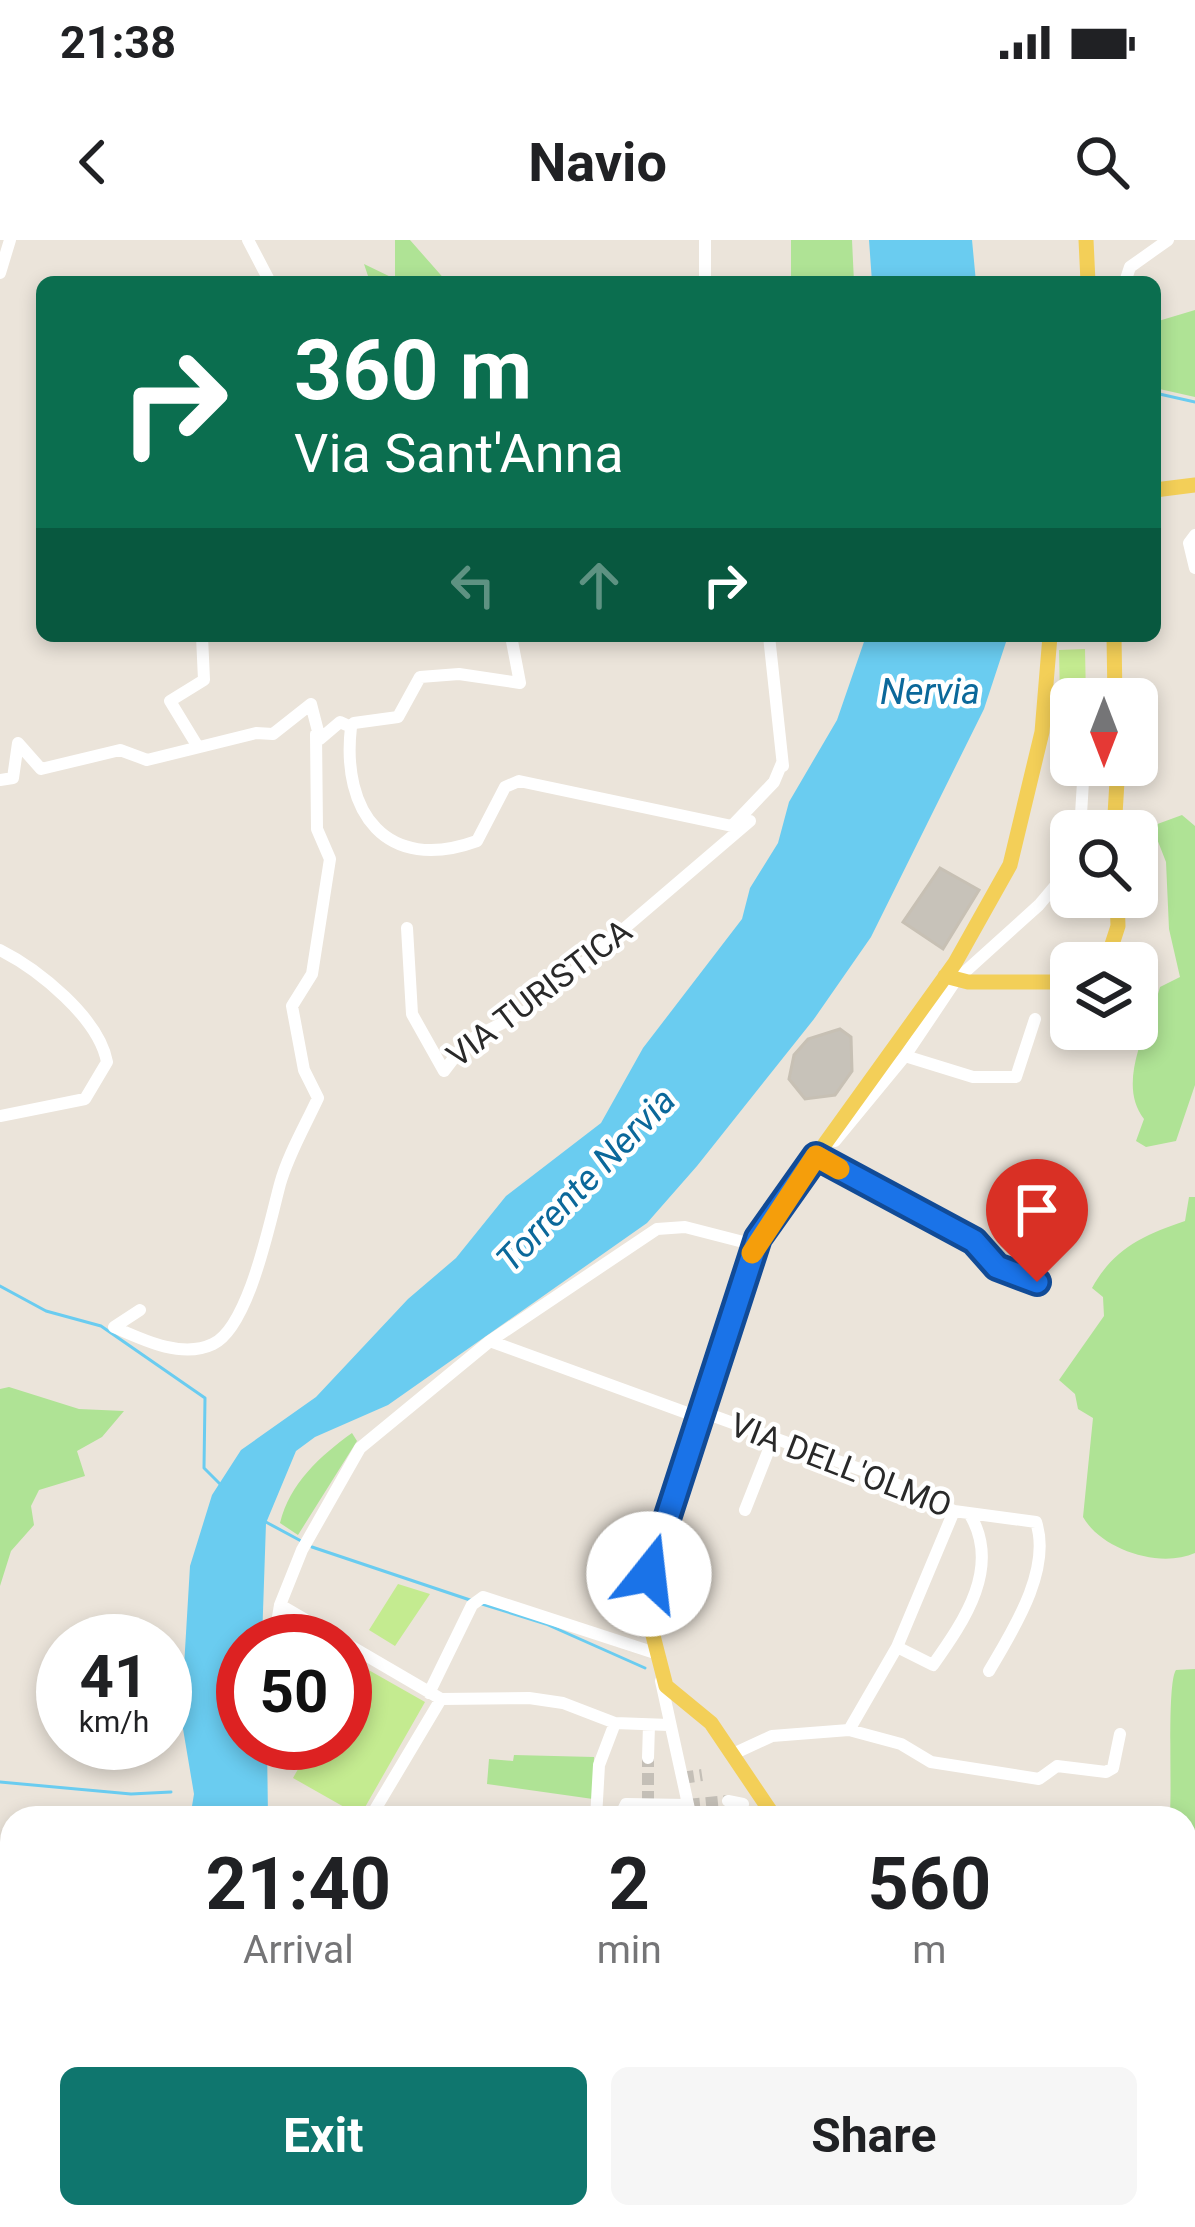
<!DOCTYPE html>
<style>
:root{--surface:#fff;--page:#f6f6f6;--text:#202124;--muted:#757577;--accent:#0f766e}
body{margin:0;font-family:Roboto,sans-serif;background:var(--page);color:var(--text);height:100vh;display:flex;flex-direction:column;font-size:45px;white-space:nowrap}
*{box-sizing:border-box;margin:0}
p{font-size:39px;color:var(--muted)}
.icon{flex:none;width:66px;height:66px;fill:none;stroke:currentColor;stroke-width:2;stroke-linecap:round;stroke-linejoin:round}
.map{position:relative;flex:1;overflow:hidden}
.side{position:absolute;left:0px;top:1566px;width:1197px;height:423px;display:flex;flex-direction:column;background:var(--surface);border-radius:36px 36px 0 0;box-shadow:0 6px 18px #0003}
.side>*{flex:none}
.guide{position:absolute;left:36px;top:36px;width:1125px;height:366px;border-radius:18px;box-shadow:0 6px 18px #0003;background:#0b6e4f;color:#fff;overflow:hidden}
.needle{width:78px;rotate:180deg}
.tools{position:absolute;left:1050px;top:438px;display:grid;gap:24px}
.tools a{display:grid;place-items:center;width:108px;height:108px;border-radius:18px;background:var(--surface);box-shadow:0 6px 18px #0003;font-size:60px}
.speed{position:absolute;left:36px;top:1374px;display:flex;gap:24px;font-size:60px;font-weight:700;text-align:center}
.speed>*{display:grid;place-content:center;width:156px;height:156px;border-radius:50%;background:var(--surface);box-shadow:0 6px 18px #0003;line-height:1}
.speed small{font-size:30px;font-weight:400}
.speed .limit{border:18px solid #d22;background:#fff;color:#111}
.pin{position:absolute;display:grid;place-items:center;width:102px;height:102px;color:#fff;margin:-123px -51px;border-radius:50% 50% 50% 0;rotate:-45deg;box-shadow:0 0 12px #0007}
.pin .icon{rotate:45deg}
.me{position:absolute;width:132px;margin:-66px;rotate:16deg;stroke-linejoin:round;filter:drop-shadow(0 0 9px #0008)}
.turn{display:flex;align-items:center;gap:42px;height:252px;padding:0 60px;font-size:54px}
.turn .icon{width:156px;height:156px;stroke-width:2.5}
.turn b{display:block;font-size:84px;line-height:102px}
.lanes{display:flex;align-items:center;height:114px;padding:0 60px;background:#0003;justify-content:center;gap:60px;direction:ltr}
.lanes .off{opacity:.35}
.eta{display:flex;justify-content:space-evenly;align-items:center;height:204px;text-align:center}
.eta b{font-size:72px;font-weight:700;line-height:84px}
.button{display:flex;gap:24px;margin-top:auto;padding:24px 60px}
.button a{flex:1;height:138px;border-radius:18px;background:var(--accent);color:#fff;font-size:48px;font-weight:700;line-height:138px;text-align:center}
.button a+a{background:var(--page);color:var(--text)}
.status{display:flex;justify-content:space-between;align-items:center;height:84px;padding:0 60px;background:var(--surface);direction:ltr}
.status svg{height:33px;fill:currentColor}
header{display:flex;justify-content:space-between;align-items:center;height:156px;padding:0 60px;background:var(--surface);font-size:54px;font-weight:700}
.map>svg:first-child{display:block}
.green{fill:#afe395}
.pitch{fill:#c4eb90}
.water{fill:#6accf0}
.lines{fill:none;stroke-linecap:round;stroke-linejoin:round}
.stream{stroke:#6accf0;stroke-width:3}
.building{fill:#c7c2b9;stroke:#c7c0b4;stroke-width:3}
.minor-tunnel{stroke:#c4bfb7;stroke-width:12;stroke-dasharray:12 6;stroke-linecap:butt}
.minor{stroke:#fff;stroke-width:12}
.major{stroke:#f3cf58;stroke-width:15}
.route-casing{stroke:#114b97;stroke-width:30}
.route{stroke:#1a73e8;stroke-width:21}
.slow{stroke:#f59e0b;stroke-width:21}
.labels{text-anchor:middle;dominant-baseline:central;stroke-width:9;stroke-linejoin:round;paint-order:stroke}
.street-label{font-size:33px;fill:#292929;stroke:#fff}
.water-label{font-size:36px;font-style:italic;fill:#0b689a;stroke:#fff}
</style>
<div class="status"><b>21:38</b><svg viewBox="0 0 49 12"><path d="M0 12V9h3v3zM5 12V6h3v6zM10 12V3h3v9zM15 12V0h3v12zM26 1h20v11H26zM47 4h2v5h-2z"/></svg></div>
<header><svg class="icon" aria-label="back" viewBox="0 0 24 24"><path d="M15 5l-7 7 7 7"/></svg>Navio<svg class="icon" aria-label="search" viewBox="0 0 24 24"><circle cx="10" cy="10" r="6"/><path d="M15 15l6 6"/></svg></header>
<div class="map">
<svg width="1195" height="1987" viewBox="0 0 1195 1987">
<rect width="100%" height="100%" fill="#ebe4da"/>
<path class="green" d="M395 0H410L447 42H370L364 24 395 39Z
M791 0H852L854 42H791Z
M1195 70V157L1155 148V82Z
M1182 575 1195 586V845L1176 901 1146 907 1136 901 1144 879C1115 842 1150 785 1160 747L1180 737 1169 689 1166 622 1152 586Z
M1189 957H1195V1313C1159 1329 1101 1309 1083 1277L1093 1178 1078 1169 1075 1154 1059 1140 1104 1076 1103 1057 1092 1048C1114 1008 1144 995 1185 981Z
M9 1147 79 1169 124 1171 102 1197 77 1211 85 1236 39 1250 31 1266 34 1285 11 1311 0 1346V1149Z
M352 1193 357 1201 298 1295 280 1283C290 1243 320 1216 352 1193Z
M1195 1429V1606L1185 1597V1578H1173L1170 1572C1172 1545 1167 1442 1176 1430Z
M514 1515 594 1517 593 1559 487 1544 489 1519 513 1521Z
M1195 1640V1901L1185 1891V1745C1195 1715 1172 1678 1195 1640Z"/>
<path class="pitch" d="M1085 409 1086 459 1060 460 1059 410Z
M398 1344 430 1354 395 1406 369 1390Z
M358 1424 425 1462 360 1576 293 1538 313 1503H345V1447Z"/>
<path class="water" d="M869 0H972L976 42H872Z
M866 396H1008L984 469 871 697 814 779 697 926 647 983 388 1165 315 1197 296 1211 266 1283 262 1401H243V1503H267L268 1578H190L194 1554 181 1477 190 1326 212 1255 241 1210 316 1157 408 1059 456 1018 506 956 601 883 643 808 742 679 750 648 778 603 789 562 837 480Z"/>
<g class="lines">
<path class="stream" d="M1155 153 1195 162
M0 1046 46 1071 101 1086 205 1158 204 1228 220 1244
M264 1281 303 1302
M312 1307 473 1361
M482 1364 546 1384 645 1428
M0 1542 131 1554 171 1552
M0 1725 12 1722
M558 1977 578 1987"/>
</g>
<path class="building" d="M940 628 979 650 943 709 903 682Z
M840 789 851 797 852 831 835 855 805 859 789 839 794 815 808 799Z"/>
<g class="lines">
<path class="minor-tunnel" d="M682 1538 702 1535
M648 1563V1518
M688 1565 728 1561"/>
<path class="minor" d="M248 0 270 42
M0 33 10 0
M705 42V0
M1125 42 1130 27 1168 0
M1195 295 1189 303 1195 328
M769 396 783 526
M354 483 398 477 420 437 459 434 520 443 511 396
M198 507 170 461 204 440 202 396
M0 540 13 538 18 503 41 529 120 510 147 520 256 493 273 494 311 464 320 499 340 482 351 487C341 572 386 634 477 601L505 547 519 541 732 586 774 542 782 523
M1080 591 1084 525
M407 688 412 774 444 831 467 801 530 769 750 581
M0 710C38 729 99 778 107 822L85 859 0 876
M905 816 973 837H1016L1035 779
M835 901 905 816 956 740 1039 665 1066 633 1071 618
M816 916 974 1001 997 1027 1037 1042
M140 1070 114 1087C143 1100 182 1119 213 1104 249 1087 270 981 280 944 288 915 305 886 318 858L304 830 292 766 312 734 330 619 317 589 316 494
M490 1101 698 1177
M700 1171 876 1235 954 1271 1036 1282C1052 1330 1013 1390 989 1431
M745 1270 773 1199
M280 1365 441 1459 529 1458 563 1463 615 1483 669 1485
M274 1401 280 1365 302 1310 360 1208 490 1101 657 989 685 987 755 1005
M897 1407 933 1425C965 1380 1002 1326 969 1273
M661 1441 691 1578
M429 1453 472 1365 483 1357 655 1413
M849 1490 897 1407 954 1271
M733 1514 772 1496 849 1490 901 1504 931 1522 1039 1539 1057 1526 1106 1532 1113 1528 1120 1494
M648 1518 649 1485
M728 1561 743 1564
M370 1578 441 1459
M596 1578 599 1525 615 1483
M619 1578 626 1564 688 1565
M535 1977V1987
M944 1977 945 1987
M273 1987V1977"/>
<path class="major" d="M1086 0 1088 42
M1155 250 1195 245
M1114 396 1115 459
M1114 591 1118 525
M1106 723 1118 686 1117 657
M945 736 968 742H1071
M775 1578 711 1483 666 1446 648 1376 651 1320 757 998 955 723 1010 625 1042 492 1050 396
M774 1977 775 1987"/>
</g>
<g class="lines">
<defs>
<path id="route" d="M649 1334 758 998 816 916 974 1001 997 1027 1037 1042"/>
</defs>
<use href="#route" class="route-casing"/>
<use href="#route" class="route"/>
<path class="slow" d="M752 1013 816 916 839 929"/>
</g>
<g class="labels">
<g class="street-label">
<text transform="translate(539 753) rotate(-37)">VIA TURISTICA</text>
<text transform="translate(841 1225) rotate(21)">VIA DELL'OLMO</text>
</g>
<g class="water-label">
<text x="930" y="452">Nervia</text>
<text transform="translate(586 940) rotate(-46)">Torrente Nervia</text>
</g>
</g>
</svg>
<div class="tools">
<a><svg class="needle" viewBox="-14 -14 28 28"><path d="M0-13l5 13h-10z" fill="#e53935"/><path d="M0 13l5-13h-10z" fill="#757577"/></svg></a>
<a><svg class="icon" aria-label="search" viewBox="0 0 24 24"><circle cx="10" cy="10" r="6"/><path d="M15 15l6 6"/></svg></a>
<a><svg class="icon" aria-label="layers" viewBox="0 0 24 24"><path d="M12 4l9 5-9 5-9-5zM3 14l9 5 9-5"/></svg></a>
</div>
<div class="speed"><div>41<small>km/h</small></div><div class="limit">50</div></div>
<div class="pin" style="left:1037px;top:1042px;background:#d93025"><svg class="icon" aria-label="arrive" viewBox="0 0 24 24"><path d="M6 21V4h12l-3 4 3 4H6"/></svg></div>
<svg class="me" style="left:649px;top:1334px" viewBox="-20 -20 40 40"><circle r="19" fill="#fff"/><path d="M0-13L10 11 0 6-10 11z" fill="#1a73e8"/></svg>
<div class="guide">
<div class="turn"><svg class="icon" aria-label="right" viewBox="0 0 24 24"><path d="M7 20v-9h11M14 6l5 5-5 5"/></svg><div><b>360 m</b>Via Sant'Anna</div></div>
<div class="lanes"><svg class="icon off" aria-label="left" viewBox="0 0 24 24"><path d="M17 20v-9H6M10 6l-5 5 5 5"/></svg><svg class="icon off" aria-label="ahead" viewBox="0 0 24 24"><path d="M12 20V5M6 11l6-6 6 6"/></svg><svg class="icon" aria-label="right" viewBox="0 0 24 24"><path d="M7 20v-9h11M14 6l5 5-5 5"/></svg></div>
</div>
<section class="side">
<div class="eta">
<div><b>21:40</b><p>Arrival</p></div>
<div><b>2</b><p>min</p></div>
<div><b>560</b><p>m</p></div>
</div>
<div class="button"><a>Exit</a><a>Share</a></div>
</section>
</div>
